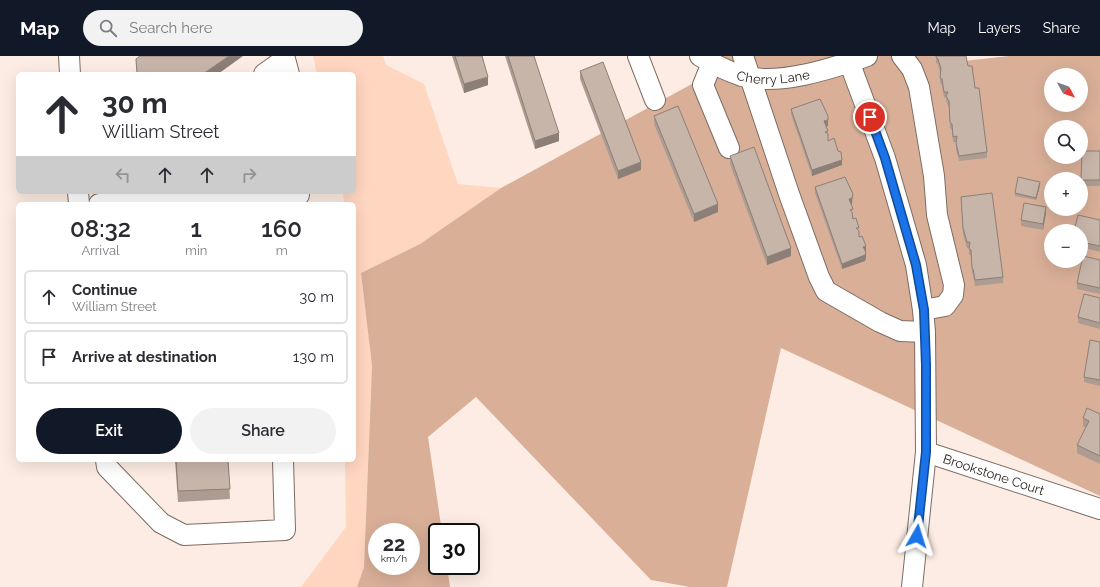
<!DOCTYPE html>
<meta charset="utf-8">
<style>
:root{--surface:#fff;--page:#f2f2f3;--text:#2b2b33;--muted:#7c7c81;--line:#e1e1e2;--accent:#111827}
body{margin:0;font-family:Raleway,sans-serif;background:var(--page);color:var(--text);height:100vh;display:flex;flex-direction:column;font-size:15px;white-space:nowrap}
*{box-sizing:border-box;margin:0}
p{font-size:13px;color:var(--muted)}
.icon{flex:none;width:22px;height:22px;fill:none;stroke:currentColor;stroke-width:2;stroke-linecap:round;stroke-linejoin:round}
.map{position:relative;flex:1;overflow:hidden}
.details{position:absolute;left:16px;top:146px;width:340px;height:260px;display:flex;flex-direction:column;background:var(--surface);border-radius:6px;box-shadow:0 4px 16px #0002}
.details>*{flex:none}
.banner{position:absolute;left:16px;top:16px;width:340px;height:122px;border-radius:6px;box-shadow:0 4px 16px #0002;background:#fff;color:var(--text);overflow:hidden}
.needle{width:26px;rotate:130deg}
.controls{position:absolute;left:1044px;top:12px;display:grid;gap:8px}
.controls a{display:grid;place-items:center;width:44px;height:44px;border-radius:50%;background:var(--surface);box-shadow:0 4px 16px #0002;font-size:20px}
.speed{position:absolute;left:368px;top:467px;display:flex;gap:8px;font-size:20px;font-weight:700;text-align:center}
.speed>*{display:grid;place-content:center;width:52px;height:52px;border-radius:50%;background:var(--surface);box-shadow:0 4px 16px #0002;line-height:1}
.speed small{font-size:10px;font-weight:400}
.speed .limit{border:2px solid #111;border-radius:6px;background:#fff;color:#111}
.pin{position:absolute;display:grid;place-items:center;width:34px;height:34px;color:#fff;margin:-17px;border:2px solid #fff;border-radius:50%;box-shadow:0 1px 4px #0007}
.me{position:absolute;width:44px;margin:-22px;rotate:6deg;stroke-linejoin:round;filter:drop-shadow(0 0 3px #0008)}
.turn{display:flex;align-items:center;gap:14px;height:84px;padding:0 20px;font-size:18px}
.turn .icon{width:52px;height:52px;stroke-width:2.5}
.turn b{display:block;font-size:28px;line-height:34px}
.lanes{display:flex;align-items:center;height:38px;padding:0 20px;background:#0003;justify-content:center;gap:20px;direction:ltr}
.lanes .off{opacity:.35}
.eta{display:flex;justify-content:space-evenly;align-items:center;height:68px;text-align:center}
.eta b{font-size:24px;font-weight:600;line-height:28px}
.action{display:flex;gap:8px;margin-top:auto;padding:8px 20px}
.action a{flex:1;height:46px;border-radius:24px;background:var(--accent);color:#fff;font-size:16px;font-weight:600;line-height:46px;text-align:center}
.action a+a{background:var(--page);color:var(--text)}
ul{padding:0;list-style:none}
li{display:flex;align-items:center;gap:12px;height:54px;margin:0 8px 6px;padding:0 12px;border:2px solid var(--line);border-radius:6px}
li div{flex:1}
li b{display:block;font-size:15px}
li em{font-style:normal}
header{display:flex;align-items:center;gap:24px;box-sizing:border-box;height:56px;padding:0 20px;background:var(--accent);color:#fff}
header strong{font-size:19px}
nav{display:flex;gap:22px;margin-inline-start:auto;font-size:14px}
.search{width:280px;height:36px;background:var(--page);display:flex;align-items:center;gap:10px;box-sizing:border-box;padding:0 14px;border-radius:22px;color:var(--muted);font-size:15px}
.map>svg:first-child{display:block}
.green{fill:#ffd6c0}
.forest{fill:#d9af98;fill-rule:evenodd}
.lines{fill:none;stroke-linecap:round;stroke-linejoin:round}
.minor-casing{stroke:#7d6c62;stroke-width:22}
.minor{stroke:#fff;stroke-width:20}
.wall{fill:#ac9c92}
.shaded-wall{fill:#8c7f77}
.building{fill:#c8b5aa;stroke:#8c7f77}
.route-casing{stroke:#114b97;stroke-width:10}
.route{stroke:#1a73e8;stroke-width:7}
.labels{text-anchor:middle;dominant-baseline:central;stroke-width:3;stroke-linejoin:round;paint-order:stroke}
.street-label{font-size:13px;fill:#29221e;stroke:#fdfdfd}
</style>
<header>
<strong>Map</strong>
<div class="search"><svg class="icon" aria-label="search" viewBox="0 0 24 24"><circle cx="10" cy="10" r="6"/><path d="M15 15l6 6"/></svg>Search here</div>
<nav><a>Map</a><a>Layers</a><a>Share</a></nav>
</header>
<div class="map">
<svg width="1100" height="531" viewBox="0 0 1100 531">
<rect width="100%" height="100%" fill="#fcece3"/>
<path class="green" d="M313 0H383L386 9 424 28 458 128 501 132 420 188 361 217 372 310 364 511 357 531H139H301L346 471 345 404H354V148H344L343 136H354V18H317Z"/>
<path class="forest" d="M719 0H964V5L1009 0H1100V440L781 292 727 531H690L651 524 476 341 428 381 442 476H437V510H447L450 531H357L364 511 372 310 361 217 420 188 501 132 723 11ZM1051 19H1081V49H1051ZM1051 71H1081V101H1051ZM1051 123H1081V153H1051ZM1051 175H1081V205H1051ZM377 476H411V510H377Z"/>
<g class="lines">
<defs>
<g id="minor">
<path d="M69 0 70 18"/>
<path d="M638 0 655 44"/>
<path id="s1" d="M700 0C713 8 727 15 742 20 779 30 831 13 867 0"/>
<path d="M743 0 789 138 819 221 826 235 880 266 900 275 925 276"/>
<path d="M847 0 885 102 916 209 923 254 925 276 926 396"/>
<path d="M902 0 912 13 919 31 934 120 937 159 954 229 953 239 945 250 923 254"/>
<path d="M712 7 703 29 729 92"/>
<path d="M264 18 285 3 289 18"/>
<path d="M78 136 79 148"/>
<path d="M99 148 299 139"/>
<path d="M106 404 107 411 161 467 184 479 285 474 283 404"/>
<path id="s2" d="M912 531 926 396 1100 453"/>
</g>
</defs>
<use href="#minor" class="minor-casing"/>
<use href="#minor" class="minor"/>
</g>
<path class="wall" d="M452 0H482L488 29 464 37Z
M505 0H534L559 85 535 93Z
M936 0 968 10 975 32 987 96V102L959 105 956 93V86H953L952 74 950 72 949 51 946 45V41L944 42 942 29 940 27V17L938 8 936 7Z
M580 15 641 114 618 123 580 23Z
M791 53 828 65V70H826L828 75V85L842 109 812 120 791 58Z
M654 60 718 156 694 166 654 68Z
M1082 95H1100V130H1081Z
M730 100 791 200 767 209 730 108Z
M1040 129 1036 144 1015 140V137Z
M815 131 852 148H851L853 163 859 177V181L866 195V202L865 205 842 213 815 137Z
M961 141 1003 221V227L975 230 973 219 972 217 971 200 969 198V192H967L963 178Z
M1046 157 1043 174 1021 170V164Z
M1100 164V196L1081 191V175Z
M1100 204V238L1077 233V227Z
M1100 242V273L1078 267V261Z
M1100 286V330L1084 326V321Z
M1100 358V408L1077 397V389L1086 372 1083 370V362Z
M175 404H228L230 443 178 446Z"/>
<path class="shaded-wall" d="M229 0H243L218 18H203Z
M488 21V29L464 37V28Z
M828 60V70L824 71V65Z
M559 77V85L535 93V85Z
M842 104V109L812 120V114Z
M641 106V114L618 123V115Z
M1040 126V129L1036 144V142Z
M853 138 852 148 849 149V143Z
M718 148V156L694 166V158Z
M1046 151V157L1043 174V168Z
M866 190V196L863 191Z
M791 192V200L767 209V201Z
M866 196V202L865 205 842 213V208Z"/>
<path class="building" d="M140 0H229L203 18H137L136 3Z
M455 0H482L488 21 464 28Z
M508 0H534L559 77 535 85Z
M936 0H966L968 10H972L975 32H979L987 96 959 100 956 87 957 80 953 81 952 68 950 66 949 45 946 40 948 36H944L942 23 940 22 941 13 938 3 936 1Z
M603 6 641 106 618 115 580 15Z
M820 43 828 60V64L824 65 828 75 825 76 828 78V85L834 82 838 95 841 96 842 104 812 114 791 53Z
M678 50 718 148 694 158 654 60Z
M754 91 791 192 767 201 730 100Z
M1082 95H1100V124H1081Z
M845 121 853 138 852 142 849 143 853 153 850 154 852 156 853 163 856 162 859 172H856L859 175V181L862 180 866 190 863 191 866 196 865 199 842 208 815 131Z
M1018 121 1040 126 1036 142 1015 137Z
M992 137 1003 221 975 224 973 213 972 212 971 194 969 193 970 186H967L963 172 961 141Z
M1024 147 1046 151 1043 168 1021 164Z
M1078 159 1100 164V190L1081 186V175H1074Z
M1083 200 1100 204V232L1077 227Z
M1084 238 1100 242V267L1078 261Z
M1090 284 1100 286V324L1084 321Z
M1087 352 1100 358V400L1077 389 1089 365 1083 362Z
M176 404H228L230 433 178 435Z"/>
<g class="lines">
<defs>
<path id="route" d="M870 61 885 102 916 209 924 254 926 309V396L917 480"/>
</defs>
<use href="#route" class="route-casing"/>
<use href="#route" class="route"/>
</g>
<g class="labels">
<g class="street-label">
<text stroke="none"><textPath href="#s1" startOffset="78">Cherry Lane</textPath></text>
<text stroke="none"><textPath href="#s2" startOffset="207">Brookstone Court</textPath></text>
</g>
</g>
</svg>
<div class="controls">
<a><svg class="needle" viewBox="-14 -14 28 28"><path d="M0-13l5 13h-10z" fill="#e53935"/><path d="M0 13l5-13h-10z" fill="#7c7c81"/></svg></a>
<a><svg class="icon" aria-label="search" viewBox="0 0 24 24"><circle cx="10" cy="10" r="6"/><path d="M15 15l6 6"/></svg></a>
<a>+</a>
<a>−</a>
</div>
<div class="speed"><div>22<small>km/h</small></div><div class="limit">30</div></div>
<div class="pin" style="left:870px;top:61px;background:#d93025"><svg class="icon" aria-label="arrive" viewBox="0 0 24 24"><path d="M6 21V4h12l-3 4 3 4H6"/></svg></div>
<svg class="me" style="left:917px;top:480px" viewBox="-20 -20 40 40"><path d="M0-17L14 15 0 8-14 15z" fill="#1a73e8" stroke="#fff" stroke-width="4"/></svg>
<div class="banner">
<div class="turn"><svg class="icon" aria-label="ahead" viewBox="0 0 24 24"><path d="M12 20V5M6 11l6-6 6 6"/></svg><div><b>30 m</b>William Street</div></div>
<div class="lanes"><svg class="icon off" aria-label="left" viewBox="0 0 24 24"><path d="M17 20v-9H6M10 6l-5 5 5 5"/></svg><svg class="icon" aria-label="ahead" viewBox="0 0 24 24"><path d="M12 20V5M6 11l6-6 6 6"/></svg><svg class="icon" aria-label="ahead" viewBox="0 0 24 24"><path d="M12 20V5M6 11l6-6 6 6"/></svg><svg class="icon off" aria-label="right" viewBox="0 0 24 24"><path d="M7 20v-9h11M14 6l5 5-5 5"/></svg></div>
</div>
<section class="details">
<div class="eta">
<div><b>08:32</b><p>Arrival</p></div>
<div><b>1</b><p>min</p></div>
<div><b>160</b><p>m</p></div>
</div>
<ul>
<li><svg class="icon" aria-label="ahead" viewBox="0 0 24 24"><path d="M12 20V5M6 11l6-6 6 6"/></svg><div><b>Continue</b><p>William Street</p></div><em>30 m</em></li>
<li><svg class="icon" aria-label="arrive" viewBox="0 0 24 24"><path d="M6 21V4h12l-3 4 3 4H6"/></svg><div><b>Arrive at destination</b></div><em>130 m</em></li>
</ul>
<div class="action"><a>Exit</a><a>Share</a></div>
</section>
</div>
